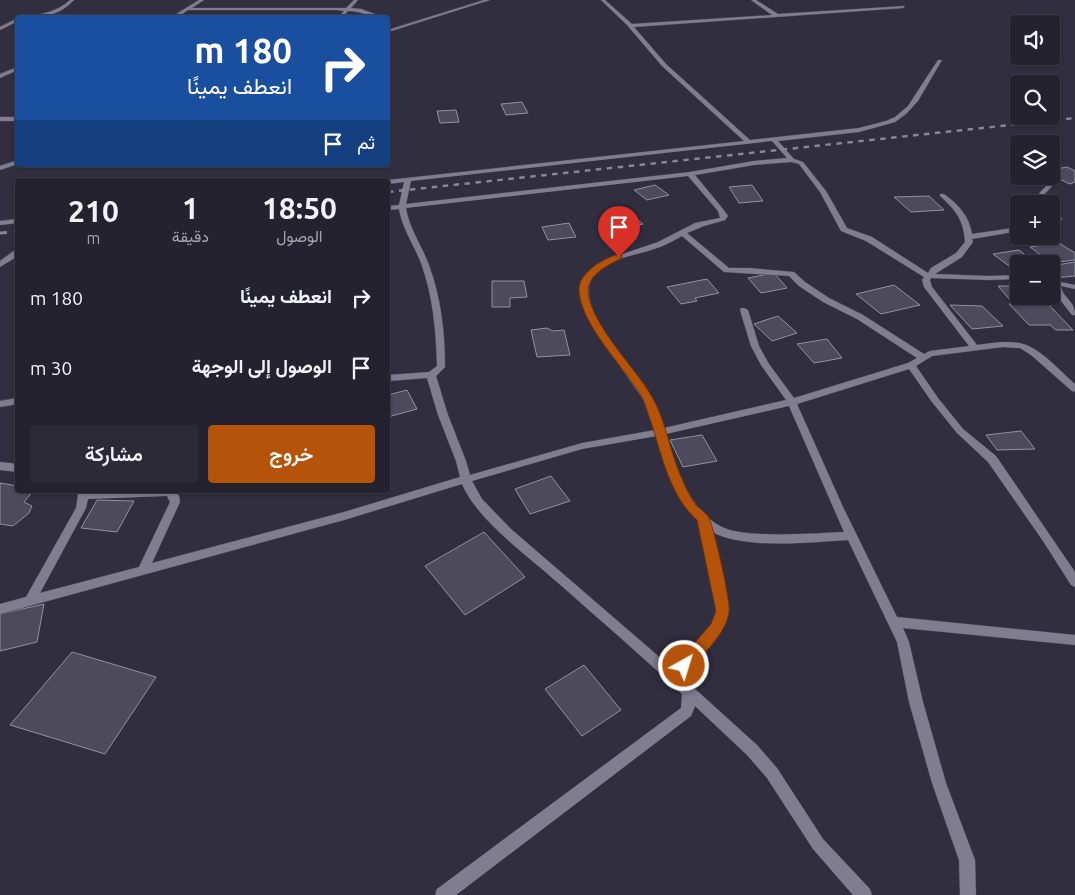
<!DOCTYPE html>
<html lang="ar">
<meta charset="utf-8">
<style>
:root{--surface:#25222f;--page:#2d2a37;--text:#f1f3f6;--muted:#a3a4aa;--line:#423f4b;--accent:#b45309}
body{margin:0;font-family:Ubuntu,Vazirmatn,sans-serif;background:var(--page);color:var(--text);direction:rtl;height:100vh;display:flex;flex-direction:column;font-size:19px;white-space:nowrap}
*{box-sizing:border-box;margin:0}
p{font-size:16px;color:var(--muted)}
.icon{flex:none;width:28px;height:28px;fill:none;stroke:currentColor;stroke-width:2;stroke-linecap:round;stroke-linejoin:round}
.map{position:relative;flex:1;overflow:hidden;direction:ltr}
.side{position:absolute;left:15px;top:178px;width:375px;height:315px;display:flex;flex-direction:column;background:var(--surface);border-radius:5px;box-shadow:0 1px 4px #0004,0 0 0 1px var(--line);direction:rtl}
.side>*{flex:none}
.guide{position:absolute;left:15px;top:15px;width:375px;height:152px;border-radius:5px;box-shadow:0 1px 4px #0004,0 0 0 1px var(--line);direction:rtl;background:#1a4fa0;color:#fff;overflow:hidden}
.buttons{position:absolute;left:1010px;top:15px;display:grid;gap:10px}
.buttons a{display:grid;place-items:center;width:50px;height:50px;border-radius:5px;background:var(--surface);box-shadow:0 1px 4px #0004,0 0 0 1px var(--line);font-size:25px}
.pin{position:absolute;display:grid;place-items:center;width:42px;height:42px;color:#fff;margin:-51px -21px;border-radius:50% 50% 50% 0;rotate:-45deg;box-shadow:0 0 5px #0007}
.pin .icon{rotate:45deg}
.me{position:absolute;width:55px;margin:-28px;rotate:39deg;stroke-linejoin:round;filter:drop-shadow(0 0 4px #0008)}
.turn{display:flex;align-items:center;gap:18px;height:105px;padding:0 15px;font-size:22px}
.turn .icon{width:65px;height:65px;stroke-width:2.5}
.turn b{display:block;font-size:35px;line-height:42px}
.then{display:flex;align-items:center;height:48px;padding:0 15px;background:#0003;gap:10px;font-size:19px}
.eta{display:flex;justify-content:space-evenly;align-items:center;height:85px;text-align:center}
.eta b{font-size:30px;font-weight:600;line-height:35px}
.action{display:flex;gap:10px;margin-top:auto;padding:10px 15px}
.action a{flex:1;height:58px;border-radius:5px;background:var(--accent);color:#fff;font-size:20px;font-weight:600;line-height:58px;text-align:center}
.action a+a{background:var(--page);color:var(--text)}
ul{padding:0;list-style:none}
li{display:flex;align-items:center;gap:15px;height:70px;padding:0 15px}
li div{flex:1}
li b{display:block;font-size:19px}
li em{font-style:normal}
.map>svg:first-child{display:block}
.building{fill:#4d4a5c;stroke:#9390a4}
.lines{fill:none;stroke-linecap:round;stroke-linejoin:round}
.street-casing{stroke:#4b4957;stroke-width:1}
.street{fill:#807d91;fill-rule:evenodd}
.rail-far1{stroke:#888694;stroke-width:2.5;stroke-dasharray:5.5 5.5;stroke-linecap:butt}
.rail{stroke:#888694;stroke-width:3;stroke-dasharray:7 7;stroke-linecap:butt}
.route{fill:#b45309;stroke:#753606}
</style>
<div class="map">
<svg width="1075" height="895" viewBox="0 0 1075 895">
<rect width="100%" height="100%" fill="#312e3f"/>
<path class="building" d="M522 102 528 113 506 115 501 104Z
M456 110 459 122 440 123 437 111Z
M1067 167 1075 171V182L1070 184 1051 175V170Z
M655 185 669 195 647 200 634 190Z
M752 185 763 201 739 203 729 187Z
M929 196 944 210 911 212 894 197Z
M626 211 643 224 617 231 606 217Z
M569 223 576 237 548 240 542 227Z
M1059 243 1075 253V260L1051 263 1030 247Z
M1019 250 1034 262 1009 266 993 254Z
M1075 262V276L1054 278 1051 275V266Z
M774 273 787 288 761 293 748 278Z
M707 279 719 293 695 298 697 301 681 304 667 287Z
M492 281H524L527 297 510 298V307H492Z
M894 285 920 305 881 314 856 294Z
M998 286H1019V296H1038L1042 300H1010Z
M1009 304H1048L1073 330H1056L1050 325H1029Z
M950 305 982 306 1003 326 972 329Z
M778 316 797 333 772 341 754 324Z
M547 328 553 331 564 330 570 355 537 357 531 330Z
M827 339 842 358 814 363 797 344Z
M407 390 417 409 388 417V395Z
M1021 431 1035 449 997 450 986 435Z
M702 435 717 461 683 467 670 440Z
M551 476 570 501 530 514 515 489Z
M0 483 18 486V490H34L24 502 32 506 29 513 13 526 0 524Z
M97 500 134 501 117 532 81 528Z
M484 532 525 577 465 615 425 566Z
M44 604 37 642 0 651V614Z
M72 652 156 677 105 754 10 725Z
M584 665 621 710 582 736 545 689Z"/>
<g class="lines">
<defs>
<path id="street" d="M70 0H74C61 14 45 18 27 18 43 13 57 12 70 0Z
M199 0H204L192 8H346L354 0H358L351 8 361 9 386 18C373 18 361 11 348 11L342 18H337L344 11 337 10H188L176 18H170Z
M484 0H490L388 32V30Z
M601 0H605L632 24 772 15 751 0H756L778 14 905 6 903 8 634 27 666 64 750 140 859 128 886 121 895 117 908 106 938 60H942L918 101 906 114 895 122 859 132 778 141 794 159 803 162 826 191 847 228 872 237 928 273 931 268 956 253 965 242C964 221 956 210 940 196V194H944C959 205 969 216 972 234L1019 227V231L972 239 973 242 962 257 935 274 988 276 1019 275V279L988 280 931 278 930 280 932 287 977 345C992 343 1008 340 1023 344 1040 348 1061 372 1075 384V392L1072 391 1031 355 1020 348 1003 347 932 356 916 366 938 398 963 429 996 456 1075 572V587L1071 585 1043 541 988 462 957 433 932 402 909 369 797 404 843 507 897 617 1075 635V645L903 628 909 642 923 702 946 783 975 860 976 895H960L959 860 932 783 909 702 897 642 848 540C810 542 747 550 712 532L721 566 729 611 721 631 691 665V675L694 688 757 745 777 768 823 839 870 889 872 895H853L813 849 767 778 747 755 695 706 691 716 456 895H435L437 889 681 708 682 694C641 655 599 619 557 582 528 556 477 520 462 484L344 520 0 614V604L26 597 76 508 78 495 75 490H174L179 496 180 502 152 563 344 512 460 477 456 461 438 415 427 378 388 381V375L429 372 437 366C436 331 433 296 421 263 414 245 402 228 399 209L388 210V206L399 205 404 182 388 184V180L744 141 662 66 627 25ZM772 141 787 158 754 161 690 172 406 204 411 181ZM792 162 799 164 820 192 841 231 866 241 924 277 922 280 924 287 969 346 930 351 924 354 863 315 829 298 805 282 794 272 749 268H729L687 233 704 226 725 220 728 216 723 209 695 175 754 165ZM688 176 718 211 720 218 695 223 658 242 605 260 588 272 581 282 580 295 584 309 603 342 643 399 655 430 582 443 470 475 466 461 448 415 436 376 445 367C445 332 441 298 429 265 422 246 409 228 406 208ZM682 236 724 272 789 276 799 286 823 302 857 319 917 358 908 363 794 398 769 364 759 346 748 310 744 308H741L740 310 751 346 761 365 786 400 664 428C659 413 653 399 645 386 628 360 563 297 600 269 616 257 637 255 654 249 664 246 673 241 682 236ZM789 406 844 532C817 533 745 539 722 527 688 510 677 468 666 434ZM657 436C664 460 671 485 686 506 689 511 695 516 698 521 703 529 717 599 717 610 716 636 677 646 678 673L511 529 482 499 472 481 582 449ZM167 496 170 502 139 567 40 593 86 508 88 499Z
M18 18V21L0 30V27Z
M18 67V70L0 78V74Z
M0 117H18V121H0Z
M18 160V164L0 170V166Z
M1051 175 1053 185 1041 198V204H1035V198L1047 185 1046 176H1051Z
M1051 210 1062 218 1060 223 1051 225V221L1054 218 1051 216Z
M18 219V223L0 225V221Z
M15 250H18V256L0 267V261Z
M1051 280 1075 285V289L1061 286C1063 299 1075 300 1075 315H1072L1054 292Z
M18 398V404L0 407V401Z
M0 462 18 464V472L0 470Z"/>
</defs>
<use href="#street" class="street-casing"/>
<use href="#street" class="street"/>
<path class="rail-far1" d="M388 192 1075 118"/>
<path class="rail" d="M0 233 18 232"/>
</g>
<path class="route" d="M619 254 622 255V258C610 264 588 274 588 291 590 324 635 367 652 397 666 420 670 454 682 479 685 487 691 499 696 505 700 509 705 512 708 516 713 523 731 602 729 612 726 634 703 654 689 670L684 672 679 670 676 666 679 661 711 624 716 611 697 520C670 496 662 456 651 422 648 414 646 405 642 397 625 368 580 324 579 290 579 272 604 258 619 254Z"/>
</svg>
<div class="buttons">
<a><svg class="icon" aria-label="sound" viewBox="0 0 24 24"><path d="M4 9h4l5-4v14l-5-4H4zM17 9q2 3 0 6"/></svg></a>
<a><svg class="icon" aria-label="search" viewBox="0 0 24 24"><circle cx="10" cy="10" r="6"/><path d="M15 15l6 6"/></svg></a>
<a><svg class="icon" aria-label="layers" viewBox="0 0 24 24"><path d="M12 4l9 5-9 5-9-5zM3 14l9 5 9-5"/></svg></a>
<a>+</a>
<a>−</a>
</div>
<div class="pin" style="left:619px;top:257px;background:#d93025"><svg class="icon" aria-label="arrive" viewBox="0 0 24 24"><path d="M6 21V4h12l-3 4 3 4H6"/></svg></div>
<svg class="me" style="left:684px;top:666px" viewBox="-20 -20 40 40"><circle r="17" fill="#b45309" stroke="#fff" stroke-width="3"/><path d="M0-11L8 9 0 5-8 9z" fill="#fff"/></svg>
<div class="guide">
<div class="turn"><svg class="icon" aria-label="right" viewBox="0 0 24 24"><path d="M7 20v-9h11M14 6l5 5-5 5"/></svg><div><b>180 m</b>انعطف يمينًا</div></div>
<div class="then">ثم<svg class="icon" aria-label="arrive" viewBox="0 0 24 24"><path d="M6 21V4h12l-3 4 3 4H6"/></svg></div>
</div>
<section class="side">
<div class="eta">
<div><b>18:50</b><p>الوصول</p></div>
<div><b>1</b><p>دقيقة</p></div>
<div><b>210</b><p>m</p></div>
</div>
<ul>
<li><svg class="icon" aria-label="right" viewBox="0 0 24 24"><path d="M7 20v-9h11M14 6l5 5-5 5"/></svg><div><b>انعطف يمينًا</b></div><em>180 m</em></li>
<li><svg class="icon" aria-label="arrive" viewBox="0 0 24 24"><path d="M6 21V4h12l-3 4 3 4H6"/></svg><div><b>الوصول إلى الوجهة</b></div><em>30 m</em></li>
</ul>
<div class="action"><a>خروج</a><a>مشاركة</a></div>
</section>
</div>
